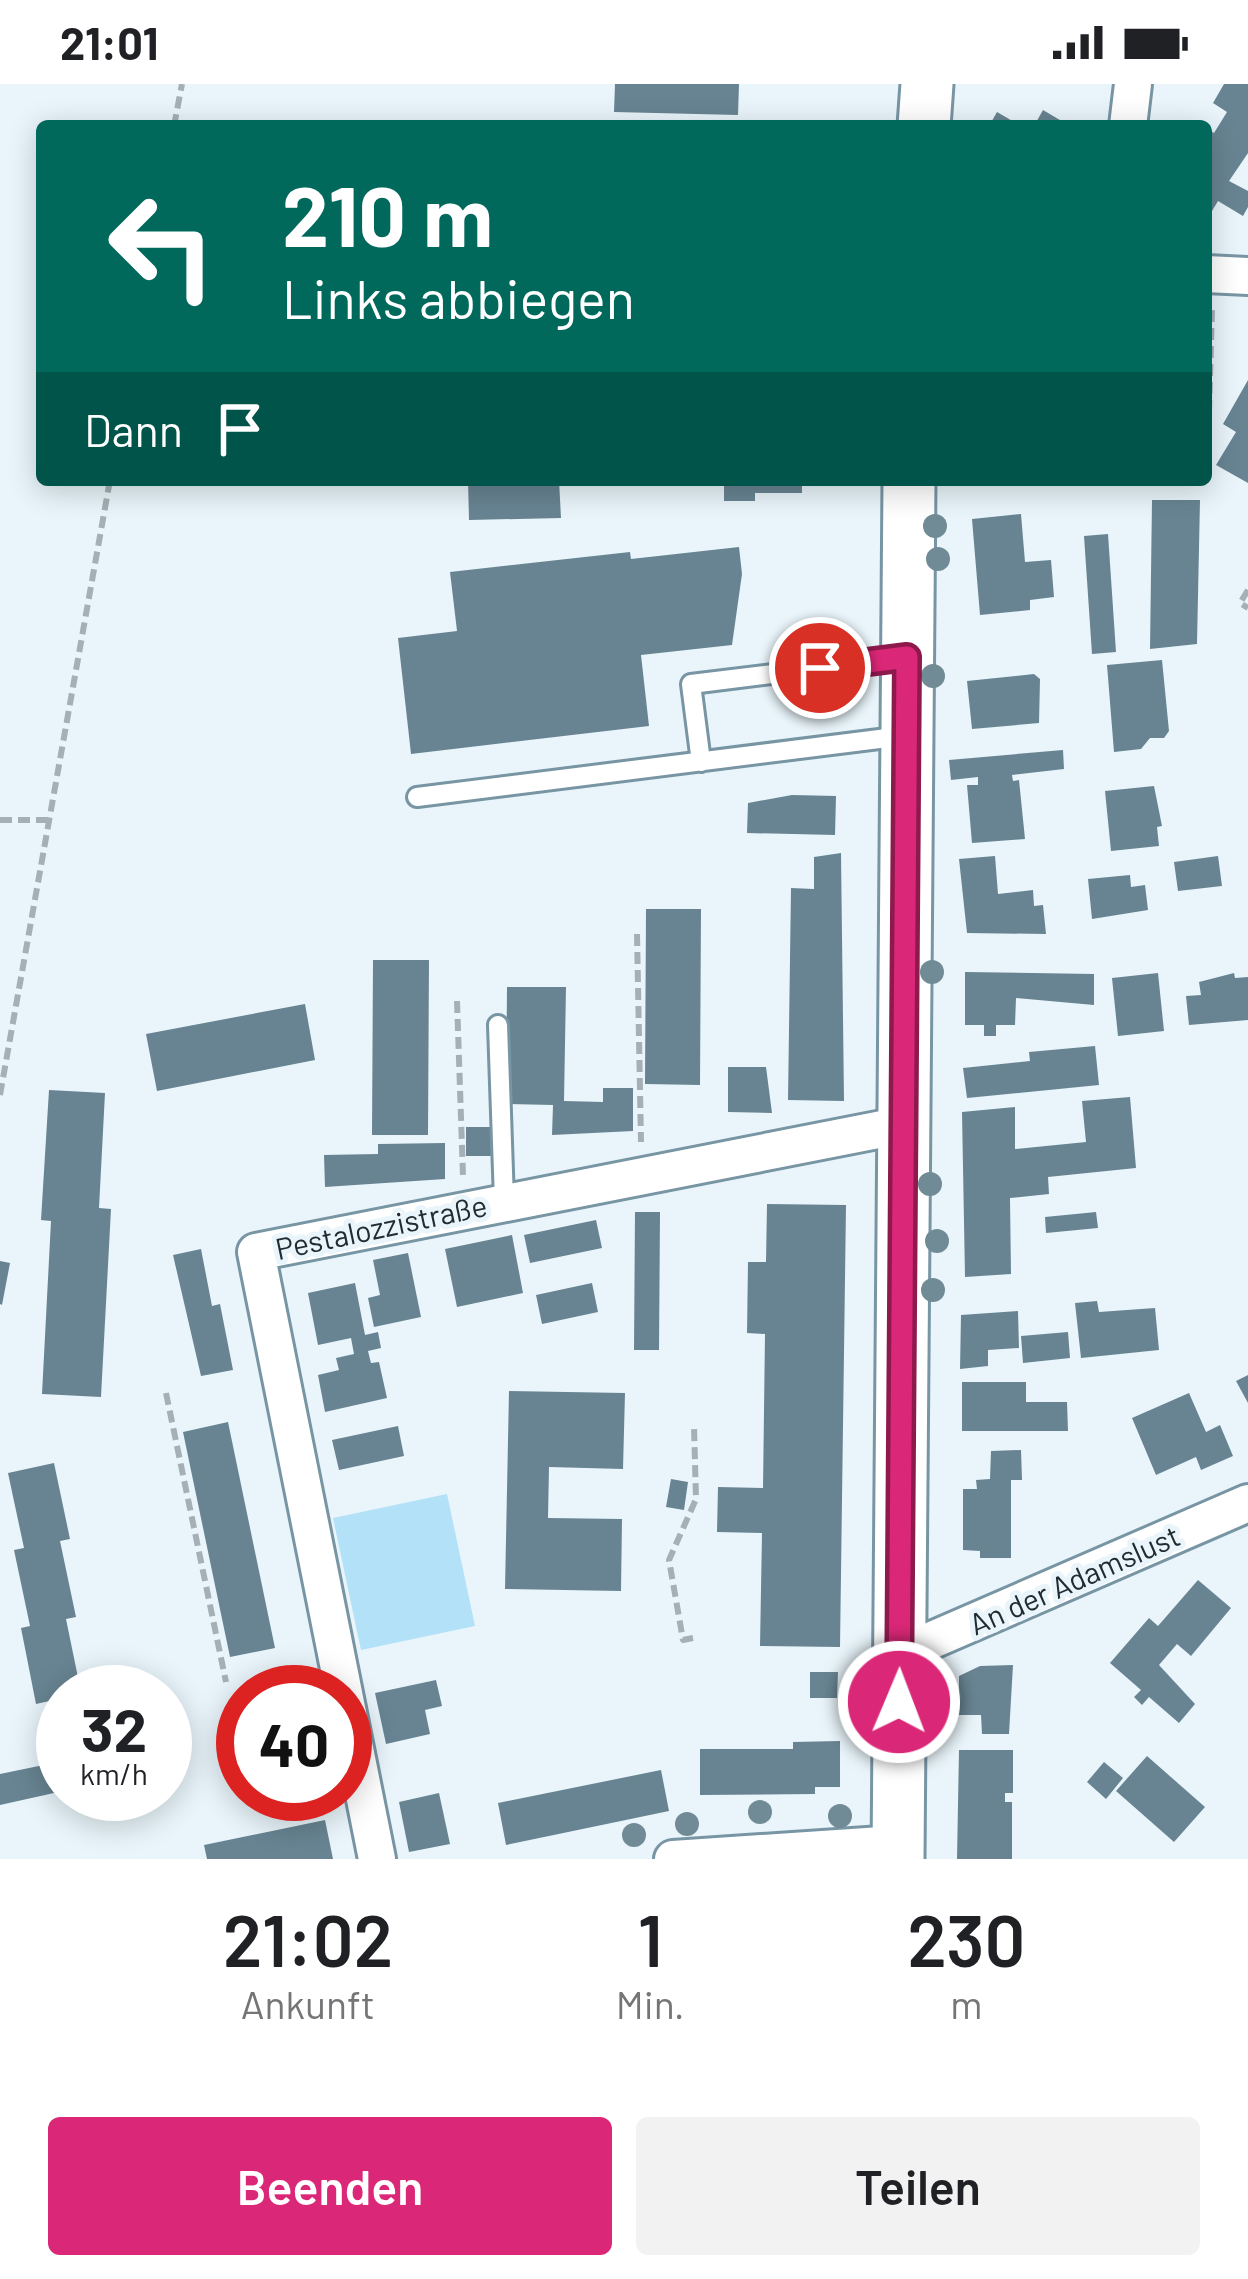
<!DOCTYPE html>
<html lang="de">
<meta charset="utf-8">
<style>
:root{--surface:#fff;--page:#f2f2f2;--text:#202124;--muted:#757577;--accent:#db2777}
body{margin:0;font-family:Barlow,sans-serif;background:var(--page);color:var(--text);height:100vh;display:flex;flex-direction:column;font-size:45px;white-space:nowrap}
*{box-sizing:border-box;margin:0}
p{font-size:39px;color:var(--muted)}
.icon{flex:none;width:66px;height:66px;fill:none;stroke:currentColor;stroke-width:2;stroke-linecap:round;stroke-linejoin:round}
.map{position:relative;height:1775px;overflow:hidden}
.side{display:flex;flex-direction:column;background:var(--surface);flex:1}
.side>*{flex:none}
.top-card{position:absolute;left:36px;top:36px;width:1176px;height:366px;border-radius:12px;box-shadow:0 6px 30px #0003;background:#00695c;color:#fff;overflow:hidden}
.speed{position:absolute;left:36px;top:1581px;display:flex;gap:24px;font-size:60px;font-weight:700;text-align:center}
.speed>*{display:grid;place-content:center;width:156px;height:156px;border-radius:50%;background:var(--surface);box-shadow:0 6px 30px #0003;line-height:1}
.speed small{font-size:30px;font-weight:400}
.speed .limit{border:18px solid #d22;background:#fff;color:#111}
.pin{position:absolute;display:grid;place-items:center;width:102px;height:102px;color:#fff;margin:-51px;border:6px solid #fff;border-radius:50%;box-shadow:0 3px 12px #0007}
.me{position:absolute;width:132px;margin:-66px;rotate:1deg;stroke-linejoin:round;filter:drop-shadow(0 0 9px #0008)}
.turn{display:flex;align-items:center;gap:42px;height:252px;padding:0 48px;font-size:54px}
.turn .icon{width:156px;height:156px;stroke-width:2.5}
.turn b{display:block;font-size:84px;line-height:102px}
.then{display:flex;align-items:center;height:114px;padding:0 48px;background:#0003;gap:24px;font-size:45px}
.eta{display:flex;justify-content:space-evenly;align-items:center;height:204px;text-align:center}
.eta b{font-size:72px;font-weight:600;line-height:84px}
.button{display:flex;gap:24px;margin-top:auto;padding:24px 48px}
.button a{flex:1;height:138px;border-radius:12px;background:var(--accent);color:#fff;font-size:48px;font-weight:600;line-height:138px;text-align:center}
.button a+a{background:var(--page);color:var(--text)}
.status{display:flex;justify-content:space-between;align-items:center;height:84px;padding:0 60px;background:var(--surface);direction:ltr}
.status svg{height:33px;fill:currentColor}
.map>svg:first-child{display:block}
.green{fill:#b2e1f8}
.building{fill:#688492}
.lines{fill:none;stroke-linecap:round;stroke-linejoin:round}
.lane-casing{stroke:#7895a4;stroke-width:24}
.street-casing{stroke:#7895a4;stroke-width:42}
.secondary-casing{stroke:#7895a4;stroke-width:57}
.path{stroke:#a4b0b5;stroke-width:6;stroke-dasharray:12 6;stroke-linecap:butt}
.lane{stroke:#fff;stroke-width:18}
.street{stroke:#fff;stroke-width:36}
.secondary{stroke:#fff;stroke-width:51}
.tree{fill:#718b96}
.route-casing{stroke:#8e194d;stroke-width:30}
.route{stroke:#db2777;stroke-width:21}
.labels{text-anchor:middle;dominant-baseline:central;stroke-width:10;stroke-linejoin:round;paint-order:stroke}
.street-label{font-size:30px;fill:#202c31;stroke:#e9f5fb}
</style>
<div class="status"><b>21:01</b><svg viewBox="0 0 49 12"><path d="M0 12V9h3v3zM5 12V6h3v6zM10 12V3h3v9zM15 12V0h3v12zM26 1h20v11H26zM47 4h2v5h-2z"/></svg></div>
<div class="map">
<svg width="1248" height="1775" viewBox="0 0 1248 1775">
<rect width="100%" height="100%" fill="#e9f5fb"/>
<path class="green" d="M447 1410 475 1542 361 1566 333 1434Z"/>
<path class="building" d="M615 0H739L738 31 614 28Z
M1224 0H1248V69L1229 97 1248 107V123L1243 132 1218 117 1206 137V44L1214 49 1227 28 1213 19Z
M1043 26 1070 42H1034Z
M997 28 1021 42H989Z
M1248 296V399L1216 381 1236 348 1223 340Z
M468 396H559L561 434 469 436Z
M724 396H802V409H755V417H724Z
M1152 416H1200L1197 560 1150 565Z
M1021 430 1025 478 1051 476 1054 513 1030 516V526L980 531 972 435Z
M1108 450 1116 568 1092 570 1084 452Z
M739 463 742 490 732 561 641 571 649 642 411 670 398 554 457 547 450 488 630 468 631 475Z
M1162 576 1169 647 1164 654H1150L1141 665 1114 668 1107 581Z
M1034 590 1040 595 1039 639 972 645 967 597Z
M1063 666 1064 685 1012 691 1013 697 1019 696 1025 755 972 759 967 701H978V693L951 696 949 676Z
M1154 702 1162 742 1157 743 1159 762 1111 767 1105 707Z
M792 711 836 712 835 751 747 749 748 719Z
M841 769 844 1017 788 1016 791 804 814 805V773Z
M995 772 998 810 1033 806 1034 822 1043 821 1046 850 967 849 959 775Z
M1218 772 1222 802 1178 807 1174 778Z
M1130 791 1131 803 1145 801 1148 826 1092 835 1088 795Z
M646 825H701L700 1001 645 1000Z
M373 876H429L428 1051H372Z
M965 888 1094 890V921L1016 914 1015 941H996V952H984V941H965Z
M1158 889 1164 947 1118 952 1112 894Z
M1234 889 1235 894 1248 893V936L1189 941 1186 912 1201 911 1199 898Z
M507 903H566L564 1017 603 1018V1004H633V1047L552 1051 553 1021 506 1020Z
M305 920 315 976 157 1007 146 950Z
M1095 962 1099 1001 967 1014 963 984 1030 977 1029 968Z
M728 983H766L772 1029 728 1028Z
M49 1006 105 1009 99 1124 111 1125 101 1313 42 1310 51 1137 41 1136Z
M1130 1013 1136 1084 1048 1093 1049 1110 1010 1114 1011 1190 965 1193 962 1028 1015 1023V1065L1086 1058 1082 1017Z
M466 1043H496V1072H466Z
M445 1059V1095L325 1103 324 1071 378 1070V1060Z
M767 1120 846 1121 840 1563 760 1562 762 1449 717 1448 718 1403 763 1404 765 1250 747 1249 748 1178H766Z
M635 1128H660L659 1266H634Z
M1096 1128 1098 1144 1046 1149 1045 1133Z
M596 1136 602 1164 530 1179 524 1151Z
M512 1151 523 1209 457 1223 445 1165Z
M201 1165 212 1222 220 1220 233 1286 201 1292 173 1171Z
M408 1169 421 1233 374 1243 368 1214 380 1211 373 1176Z
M0 1177 10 1179 2 1221 0 1220Z
M355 1199 365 1251 378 1248 381 1264 368 1267 371 1279 379 1278 387 1314 325 1328 318 1291 339 1286 336 1274 354 1270 351 1254 318 1261 308 1209Z
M592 1199 598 1228 542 1240 536 1211Z
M1097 1217 1099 1228 1155 1224 1159 1266 1081 1274 1075 1219Z
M1018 1227 1019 1264 988 1266V1282L960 1285 961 1231Z
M1068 1248 1070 1274 1023 1279 1021 1252Z
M1248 1291V1319L1236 1297Z
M962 1298H1026V1318H1067L1068 1347H962Z
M509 1307 625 1309 623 1385 549 1383 548 1434 622 1435 621 1507 505 1505Z
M1189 1309 1206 1348 1220 1341 1233 1372 1201 1386 1196 1373 1156 1391 1132 1334Z
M228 1338 275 1564 230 1573 183 1348Z
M398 1342 404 1372 339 1386 332 1356Z
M1021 1366 1022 1396H1011V1474H980V1467L963 1466V1405H977L976 1396 990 1395 991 1367Z
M54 1379 70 1455 60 1457 76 1533 66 1535 81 1608H63V1614L36 1620 21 1544 30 1542 14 1466 24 1464 8 1389Z
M671 1395 688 1398 684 1426 666 1423Z
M1198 1496 1231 1524 1191 1572 1177 1560 1159 1581 1195 1620 1179 1639 1149 1613 1142 1621 1134 1613 1141 1606 1110 1579 1149 1534 1158 1542Z
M1013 1581 1009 1650H982L981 1631H959L954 1607H959V1592L980 1582Z
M810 1588H838L837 1614H810Z
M436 1596 442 1622 425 1626 430 1650 386 1660 375 1609Z
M840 1657V1703H815V1710L700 1711V1665H793V1658Z
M959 1666H1013V1709H1005V1718H1012V1775H957Z
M1147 1672 1205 1723 1174 1758 1116 1707Z
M63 1677V1707L0 1721V1690Z
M1104 1678 1123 1694 1106 1715 1087 1698Z
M661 1686 669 1727 506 1761 498 1719Z
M439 1709 450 1760 409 1768 399 1718Z
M325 1736 333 1775H207L204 1761Z"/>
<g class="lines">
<defs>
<path id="lane" d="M701 678 691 600 902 574
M417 713 903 652
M498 941 504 1117"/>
<path id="street" d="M1128 42 1133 0
M1206 190 1248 192
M900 1570 1248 1419
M377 1775 256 1168 903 1041
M673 1775 897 1760"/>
<path id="secondary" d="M924 42 927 0
M898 1775 909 396"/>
</defs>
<use href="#lane" class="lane-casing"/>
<use href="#street" class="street-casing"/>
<use href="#secondary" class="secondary-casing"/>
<path class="path" d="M174 42 182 0
M1209 328 1212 224
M1248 506 1240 519 1248 524
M0 736H49
M637 850 641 1058
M457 917 463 1092
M0 1011 110 396
M166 1309 226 1598
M693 1554 683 1556 669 1476 696 1415 694 1342"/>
<use href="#lane" class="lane"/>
<use href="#street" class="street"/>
<use href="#secondary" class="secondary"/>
</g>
<g class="tree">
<circle cx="935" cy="442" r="12"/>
<circle cx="938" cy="475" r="12"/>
<circle cx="933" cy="592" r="12"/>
<circle cx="932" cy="888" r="12"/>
<circle cx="930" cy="1100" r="12"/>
<circle cx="937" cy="1157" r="12"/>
<circle cx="933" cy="1206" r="12"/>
<circle cx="760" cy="1728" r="12"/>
<circle cx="840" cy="1732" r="12"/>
<circle cx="687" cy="1740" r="12"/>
<circle cx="634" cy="1751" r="12"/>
</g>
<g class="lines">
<defs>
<path id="route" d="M820 584 907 573 899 1618"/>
</defs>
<use href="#route" class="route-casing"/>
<use href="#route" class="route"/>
</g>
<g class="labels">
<g class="street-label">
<text transform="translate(381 1142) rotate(-12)">Pestalozzistraße</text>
<text transform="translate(1074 1495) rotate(-24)">An der Adamslust</text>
</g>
</g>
</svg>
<div class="speed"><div>32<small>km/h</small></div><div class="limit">40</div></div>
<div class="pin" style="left:820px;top:584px;background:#d93025"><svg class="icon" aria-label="arrive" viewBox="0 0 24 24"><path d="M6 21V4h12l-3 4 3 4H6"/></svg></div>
<svg class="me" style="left:899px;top:1618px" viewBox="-20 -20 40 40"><circle r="17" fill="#db2777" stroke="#fff" stroke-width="3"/><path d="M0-11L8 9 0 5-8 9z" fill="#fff"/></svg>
<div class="top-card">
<div class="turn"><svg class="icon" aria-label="left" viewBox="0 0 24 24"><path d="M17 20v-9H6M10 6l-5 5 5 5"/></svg><div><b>210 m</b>Links abbiegen</div></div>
<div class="then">Dann<svg class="icon" aria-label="arrive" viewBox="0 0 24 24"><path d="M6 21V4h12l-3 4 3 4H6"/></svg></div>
</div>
</div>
<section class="side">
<div class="eta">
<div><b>21:02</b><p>Ankunft</p></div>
<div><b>1</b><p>Min.</p></div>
<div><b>230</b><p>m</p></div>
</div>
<div class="button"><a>Beenden</a><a>Teilen</a></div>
</section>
